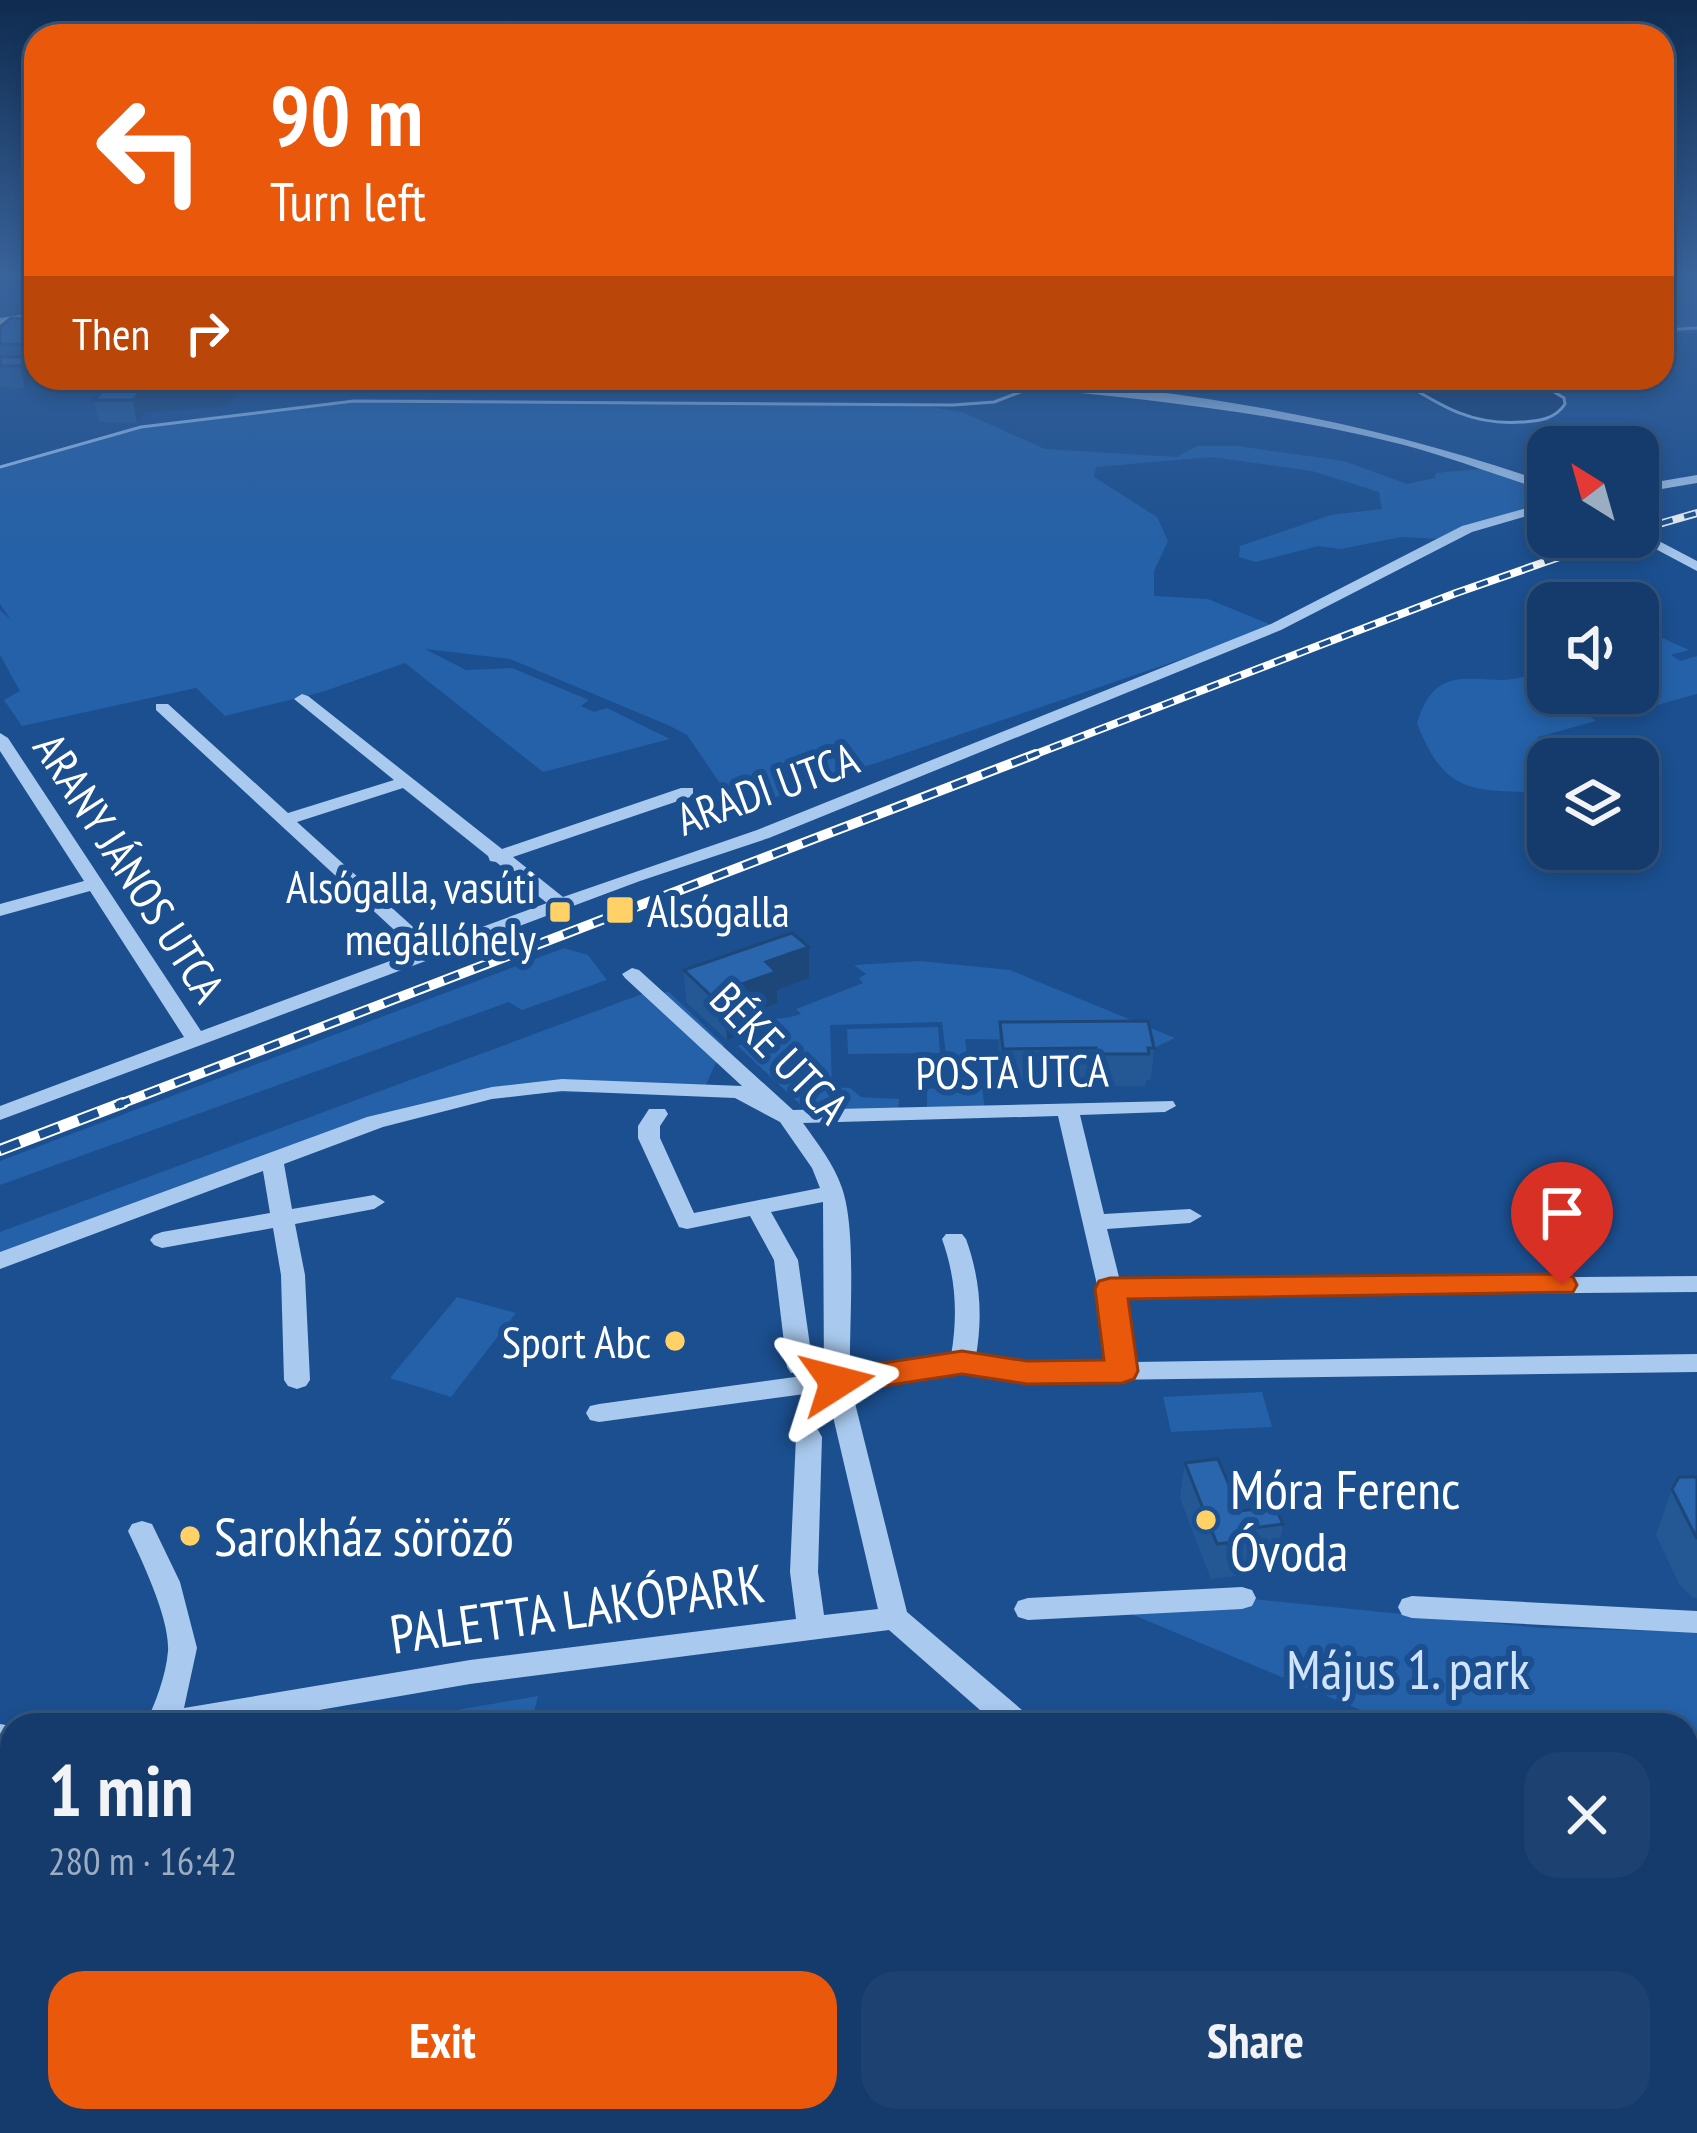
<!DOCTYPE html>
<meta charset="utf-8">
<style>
:root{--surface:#143b6b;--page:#1d4271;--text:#f1f3f6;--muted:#9dadc1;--line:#33557e;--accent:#ea580c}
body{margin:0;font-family:"PT Sans Narrow",sans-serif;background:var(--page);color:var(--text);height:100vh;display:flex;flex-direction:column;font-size:45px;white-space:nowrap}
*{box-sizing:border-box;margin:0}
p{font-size:39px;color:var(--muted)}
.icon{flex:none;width:66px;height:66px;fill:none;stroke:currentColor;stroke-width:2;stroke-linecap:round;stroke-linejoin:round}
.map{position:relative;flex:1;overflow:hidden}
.side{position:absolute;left:0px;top:1713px;width:1698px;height:420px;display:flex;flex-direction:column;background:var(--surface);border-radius:36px 36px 0 0;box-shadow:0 6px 18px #0003,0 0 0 3px var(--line)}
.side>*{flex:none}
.guide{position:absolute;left:24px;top:24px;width:1650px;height:366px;border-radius:36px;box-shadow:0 6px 18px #0003,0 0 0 3px var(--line);background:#ea580c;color:#fff;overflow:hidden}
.needle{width:78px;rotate:323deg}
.tools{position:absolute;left:1527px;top:426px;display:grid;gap:24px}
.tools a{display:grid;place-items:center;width:132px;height:132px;border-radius:24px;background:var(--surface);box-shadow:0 6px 18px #0003,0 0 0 3px var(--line);font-size:60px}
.pin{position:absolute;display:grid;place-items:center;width:102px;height:102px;color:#fff;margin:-123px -51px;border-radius:50% 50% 50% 0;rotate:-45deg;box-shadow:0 0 12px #0007}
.pin .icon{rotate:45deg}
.me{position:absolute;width:132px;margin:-66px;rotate:81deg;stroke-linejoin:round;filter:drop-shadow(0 0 9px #0008)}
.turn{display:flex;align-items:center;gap:42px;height:252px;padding:0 48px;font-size:54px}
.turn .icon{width:156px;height:156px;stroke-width:2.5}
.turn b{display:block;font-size:84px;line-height:102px}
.then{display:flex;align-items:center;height:114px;padding:0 48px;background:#0003;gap:24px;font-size:45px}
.round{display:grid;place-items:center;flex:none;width:126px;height:126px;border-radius:36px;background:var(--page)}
.summary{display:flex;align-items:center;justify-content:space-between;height:204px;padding:0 48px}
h1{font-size:72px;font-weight:700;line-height:90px}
.button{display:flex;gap:24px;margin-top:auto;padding:24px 48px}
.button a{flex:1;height:138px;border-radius:36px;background:var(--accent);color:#fff;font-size:48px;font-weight:700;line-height:138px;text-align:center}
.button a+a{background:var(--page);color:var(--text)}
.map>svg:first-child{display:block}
.green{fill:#2461a8}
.water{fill:#123a6d;stroke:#9cc4f0;stroke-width:3}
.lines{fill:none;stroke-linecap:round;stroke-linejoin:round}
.stream{stroke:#9cc4f0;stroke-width:3}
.minor{fill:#a9c9ee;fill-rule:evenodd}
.major{fill:#f0f6ff;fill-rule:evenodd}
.rail-far2-casing{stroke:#fff;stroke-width:8}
.rail-far1-casing{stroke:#fff;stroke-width:10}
.rail-casing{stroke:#fff;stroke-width:12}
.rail-far2{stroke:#1b4f8f;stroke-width:4.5;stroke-dasharray:12;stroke-linecap:butt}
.rail-far1{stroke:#1b4f8f;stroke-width:6;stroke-dasharray:16;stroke-linecap:butt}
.rail{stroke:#1b4f8f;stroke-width:8;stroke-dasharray:21;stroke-linecap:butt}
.wall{fill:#245895}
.shaded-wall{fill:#1d4779}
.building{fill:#2a66ad;stroke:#1d4779;stroke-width:3}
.route{fill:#ea580c;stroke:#983908;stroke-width:3}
.poi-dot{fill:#ffd166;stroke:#1b4f8f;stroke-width:4.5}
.labels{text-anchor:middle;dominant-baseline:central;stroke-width:12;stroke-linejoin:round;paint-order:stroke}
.street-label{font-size:45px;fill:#fff;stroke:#1b4f8f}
.poi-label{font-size:45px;fill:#fff;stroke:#1b4f8f;text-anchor:end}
.near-poi-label{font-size:54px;fill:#fff;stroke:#1b4f8f;text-anchor:start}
.near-street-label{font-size:54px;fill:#fff;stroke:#1b4f8f}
.near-park-label{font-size:54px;fill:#cfe3fa;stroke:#1b4f8f}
</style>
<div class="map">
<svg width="1697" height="2133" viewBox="0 0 1697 2133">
<rect width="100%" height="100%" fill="#1b4f8f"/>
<path class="green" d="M1662 273H1697V333H1662Z
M423 399 919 405 962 412 1045 449 1177 457 1197 446H1237L1344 461 1407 484 1435 478 1436 473 1490 468 1548 487V506L1444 539 1401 537 1341 549 1318 546 1256 562 1239 557 1240 546 1331 515 1382 509 1379 492 1312 471 1212 457 1096 467 1094 477 1157 517 1168 541 1154 571V596L1208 599 1276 627 738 810 687 735 670 726 510 659 425 649 466 670 512 668 589 700 581 706 594 712 607 708 670 739 543 772 405 663 322 692 225 716 196 688 22 726 4 700 20 691 0 655V610L11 620 0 604V467L141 427 354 401Z
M1638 627 1689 650 1671 655 1680 661 1697 656V694L1636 711 1600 694 1569 702 1596 721 1538 737 1539 753 1548 759V793C1476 789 1446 799 1417 723 1433 673 1456 678 1500 680 1516 680 1533 674 1548 671V693H1638V650L1652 645 1638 634Z
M564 948 588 955 607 980 522 1010 509 1002 0 1185V1161Z
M920 961 1010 970 1175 1038 1152 1049 1120 1041 965 1039 971 1086H982L985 1111 927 1109V1089L950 1087 942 1022 830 1025 832 1087 850 1088 861 1097 899 1099 898 1112 804 1108 738 1046 765 1035 753 1022C767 1017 781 1021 801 1014L796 1009 863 983 859 978 866 974 854 965Z
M669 992 724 1045 703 1091 516 1093 375 1122 0 1266V1232L642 994Z
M938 1027 940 1053 848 1054 847 1029Z
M457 1297 516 1313 451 1397 390 1378Z
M1262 1392 1272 1427 1171 1432 1163 1397Z
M1242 1598 1542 1628 1697 1632V2133H1191L1188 2121H1686V1725H1373L1365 1712 1100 1601Z
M538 1696 531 1725H371Z
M785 2121H1087L1093 2133H769Z"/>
<path class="water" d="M1396 378H1531L1564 398 1565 404C1555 419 1540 421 1522 422 1470 426 1438 404 1396 378Z"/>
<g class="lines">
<path class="stream" d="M1662 330 1697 328
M0 467 141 427 354 401 953 405 994 402 1028 389"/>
<path class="minor" d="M0 368H36V374H0Z
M942 378C1141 378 1361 417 1548 483V491C1498 476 1450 457 1400 444 1252 407 1099 394 948 381Z
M1697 475V483L1638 493V485Z
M1548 502V510L1472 532 1281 630 769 838 640 881 0 1120V1106L184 1037 90 891 0 916V904L84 881 0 751V733L8 738 201 1031 417 951 156 710V704H168L288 813 394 780 294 699 302 694 308 696 502 849 681 788H693V796L513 857 563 897 757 830 1271 624 1462 526ZM403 788 488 856 490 861 496 862 547 903 433 945 297 822Z
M1638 530 1697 561V571L1633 537H1638Z
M632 968 639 970 793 1110 1173 1101 1176 1106 1165 1112 1080 1115 1104 1214 1190 1209 1202 1216 1190 1223 1107 1229 1120 1281 1697 1276V1292L1123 1297 1133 1362 1697 1354V1372L1027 1381 962 1372 851 1387 907 1612 1029 1716 1033 1725H997L889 1630 470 1684 233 1725H145C155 1704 166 1676 168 1651 170 1619 142 1561 128 1531L132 1524 142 1521 152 1524 180 1582 197 1648 184 1708 470 1660 796 1619 790 1572 796 1437 800 1430 809 1427 818 1430 822 1437 818 1572 824 1615 878 1609 827 1391 599 1422 590 1420 586 1413 590 1406 599 1404 824 1373 823 1202 771 1212 798 1260 813 1367 809 1373H791L787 1367 774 1260 750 1216 687 1229 679 1227 638 1138V1126L649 1109H665L668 1114 660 1126V1138L694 1213 820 1188 812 1168 780 1122 735 1098 562 1091 492 1099 383 1127 284 1164 292 1209 374 1195 385 1202 374 1209 295 1224 305 1275 310 1380 306 1386 297 1389 288 1386 284 1380 281 1275 273 1228 162 1248 154 1245 150 1240 154 1235 162 1232 270 1213 263 1171 0 1269V1252L367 1117 492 1087 562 1079 742 1086 625 978 622 974ZM1058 1116 1098 1289 1108 1362 1027 1363 976 1356C983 1315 980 1278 966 1239L962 1234H946L942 1239C956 1278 958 1315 951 1356L850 1370C849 1322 857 1231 842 1188 834 1164 818 1144 803 1123Z
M1242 1587 1252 1590 1256 1598 1252 1606 1242 1609 1028 1620 1018 1617 1014 1609 1018 1601 1028 1598Z
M1412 1596 1697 1611V1633L1412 1618 1402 1615 1398 1607 1402 1599Z
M0 1724 12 1726V1752L0 1750Z
M12 1963V1995L0 1998V1966Z
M565 2121H629L634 2133H560Z
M1169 2121H1205L1207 2133H1171Z"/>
<path class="major" d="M36 313V321L0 326V318Z"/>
<defs>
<path id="rail-far2" d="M1638 530 1697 513
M1028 757 1456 593 1617 537"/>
<path id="rail-far1" d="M115 1106 1036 754"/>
<path id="rail" d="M0 1150 123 1103"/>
</defs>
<use href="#rail-far2" class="rail-far2-casing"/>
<use href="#rail-far1" class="rail-far1-casing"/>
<use href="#rail" class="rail-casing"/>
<use href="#rail-far2" class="rail-far2"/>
<use href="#rail-far1" class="rail-far1"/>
<use href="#rail" class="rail"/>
</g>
<path class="wall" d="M36 319V367L29 366 31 379 25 388 0 387V327Z
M114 378H244L245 382 227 407 146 412 137 423 99 422 94 400Z
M809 947V978L777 990V1003L745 1015 746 1033 727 1040 686 1002 684 970Z
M1000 1022 1154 1048 1151 1080H1146L1145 1086H1094L1093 1080 1002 1081 998 1054Z
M1185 1463 1240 1511 1283 1524 1277 1559 1254 1562 1252 1574 1211 1579 1180 1498Z
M1697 1477V1598H1693L1679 1584 1656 1535 1672 1489Z"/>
<path class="shaded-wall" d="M27 357 31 379 25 388 20 366Z
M228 378H244L245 382 227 407 146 412 137 423 133 400 142 390Z
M809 947V978L777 990V1003L745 1015 746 1033 727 1040 725 1009 730 988 766 962Z"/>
<path class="building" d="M11 318 36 319 35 345 0 344V327Z
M0 357H27L20 366H0Z
M114 378H228L223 384 142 390 133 400H94Z
M792 933 809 947 766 962 776 972 730 988 745 1002 725 1009 684 970Z
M1148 1021 1154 1048H1148L1149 1054H1097L1096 1048 1003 1049 1000 1022Z
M1218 1459 1240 1511 1275 1507 1283 1524 1253 1528 1258 1539 1217 1544 1185 1463Z
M1679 1477H1697V1539L1672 1489Z"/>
<linearGradient id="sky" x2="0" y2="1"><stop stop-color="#0f2b4f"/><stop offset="0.48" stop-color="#39639b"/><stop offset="1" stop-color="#39639b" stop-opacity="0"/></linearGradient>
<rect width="1697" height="572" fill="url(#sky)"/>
<path class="route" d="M1562 1274 1573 1277 1577 1285 1573 1292 1128 1299 1138 1371 1134 1379 1122 1383 1027 1384 962 1374 837 1393 825 1390 821 1382 825 1373 837 1370 962 1351 1027 1361 1104 1360 1095 1289 1099 1281 1110 1278Z"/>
<g class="poi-dot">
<rect x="605" y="895" width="30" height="30" rx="6"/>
<rect x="548" y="900" width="24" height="24" rx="6"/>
<circle cx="675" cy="1341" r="12"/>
<circle cx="1206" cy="1520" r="12"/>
<circle cx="190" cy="1536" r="12"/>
</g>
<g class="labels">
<g class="street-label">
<text transform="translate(767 788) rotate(-20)">ARADI UTCA</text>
<text transform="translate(130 867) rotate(57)">ARANY JÁNOS UTCA</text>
<text transform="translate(780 1052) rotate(46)">BÉKE UTCA</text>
<text transform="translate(1012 1071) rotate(-1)">POSTA UTCA</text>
</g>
<g class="poi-label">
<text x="536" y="886">Alsógalla, vasúti<tspan x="536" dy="52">megállóhely</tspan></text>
<text x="647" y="910" text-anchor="start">Alsógalla</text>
<text x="651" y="1341">Sport Abc</text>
</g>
<g class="near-poi-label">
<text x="1230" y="1489">Móra Ferenc<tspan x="1230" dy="62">Óvoda</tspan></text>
<text x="214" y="1536">Sarokház söröző</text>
</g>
<g class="near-street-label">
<text transform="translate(577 1608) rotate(-8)">PALETTA LAKÓPARK</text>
</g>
<g class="near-park-label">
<text x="1408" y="1669">Május 1. park</text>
</g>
</g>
</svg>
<div class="tools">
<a><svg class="needle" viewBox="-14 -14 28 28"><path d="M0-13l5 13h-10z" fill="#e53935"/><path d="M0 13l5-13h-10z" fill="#9dadc1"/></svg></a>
<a><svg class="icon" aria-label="sound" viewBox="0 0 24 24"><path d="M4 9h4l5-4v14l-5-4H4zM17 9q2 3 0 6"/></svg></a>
<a><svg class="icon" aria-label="layers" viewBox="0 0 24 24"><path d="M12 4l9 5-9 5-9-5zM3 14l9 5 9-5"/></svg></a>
</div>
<div class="pin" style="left:1562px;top:1285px;background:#d93025"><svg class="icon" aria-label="arrive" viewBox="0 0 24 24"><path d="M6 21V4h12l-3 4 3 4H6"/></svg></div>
<svg class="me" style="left:837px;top:1382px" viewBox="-20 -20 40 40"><path d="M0-17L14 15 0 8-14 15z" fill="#ea580c" stroke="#fff" stroke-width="4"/></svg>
<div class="guide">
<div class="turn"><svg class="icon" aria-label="left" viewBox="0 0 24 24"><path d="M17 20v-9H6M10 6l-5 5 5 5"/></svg><div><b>90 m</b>Turn left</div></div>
<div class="then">Then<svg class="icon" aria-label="right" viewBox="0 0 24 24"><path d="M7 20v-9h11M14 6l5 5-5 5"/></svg></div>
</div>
<section class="side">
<div class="summary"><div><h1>1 min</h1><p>280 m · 16:42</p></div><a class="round"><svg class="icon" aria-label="close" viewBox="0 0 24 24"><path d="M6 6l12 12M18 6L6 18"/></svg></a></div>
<div class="button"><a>Exit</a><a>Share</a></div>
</section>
</div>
